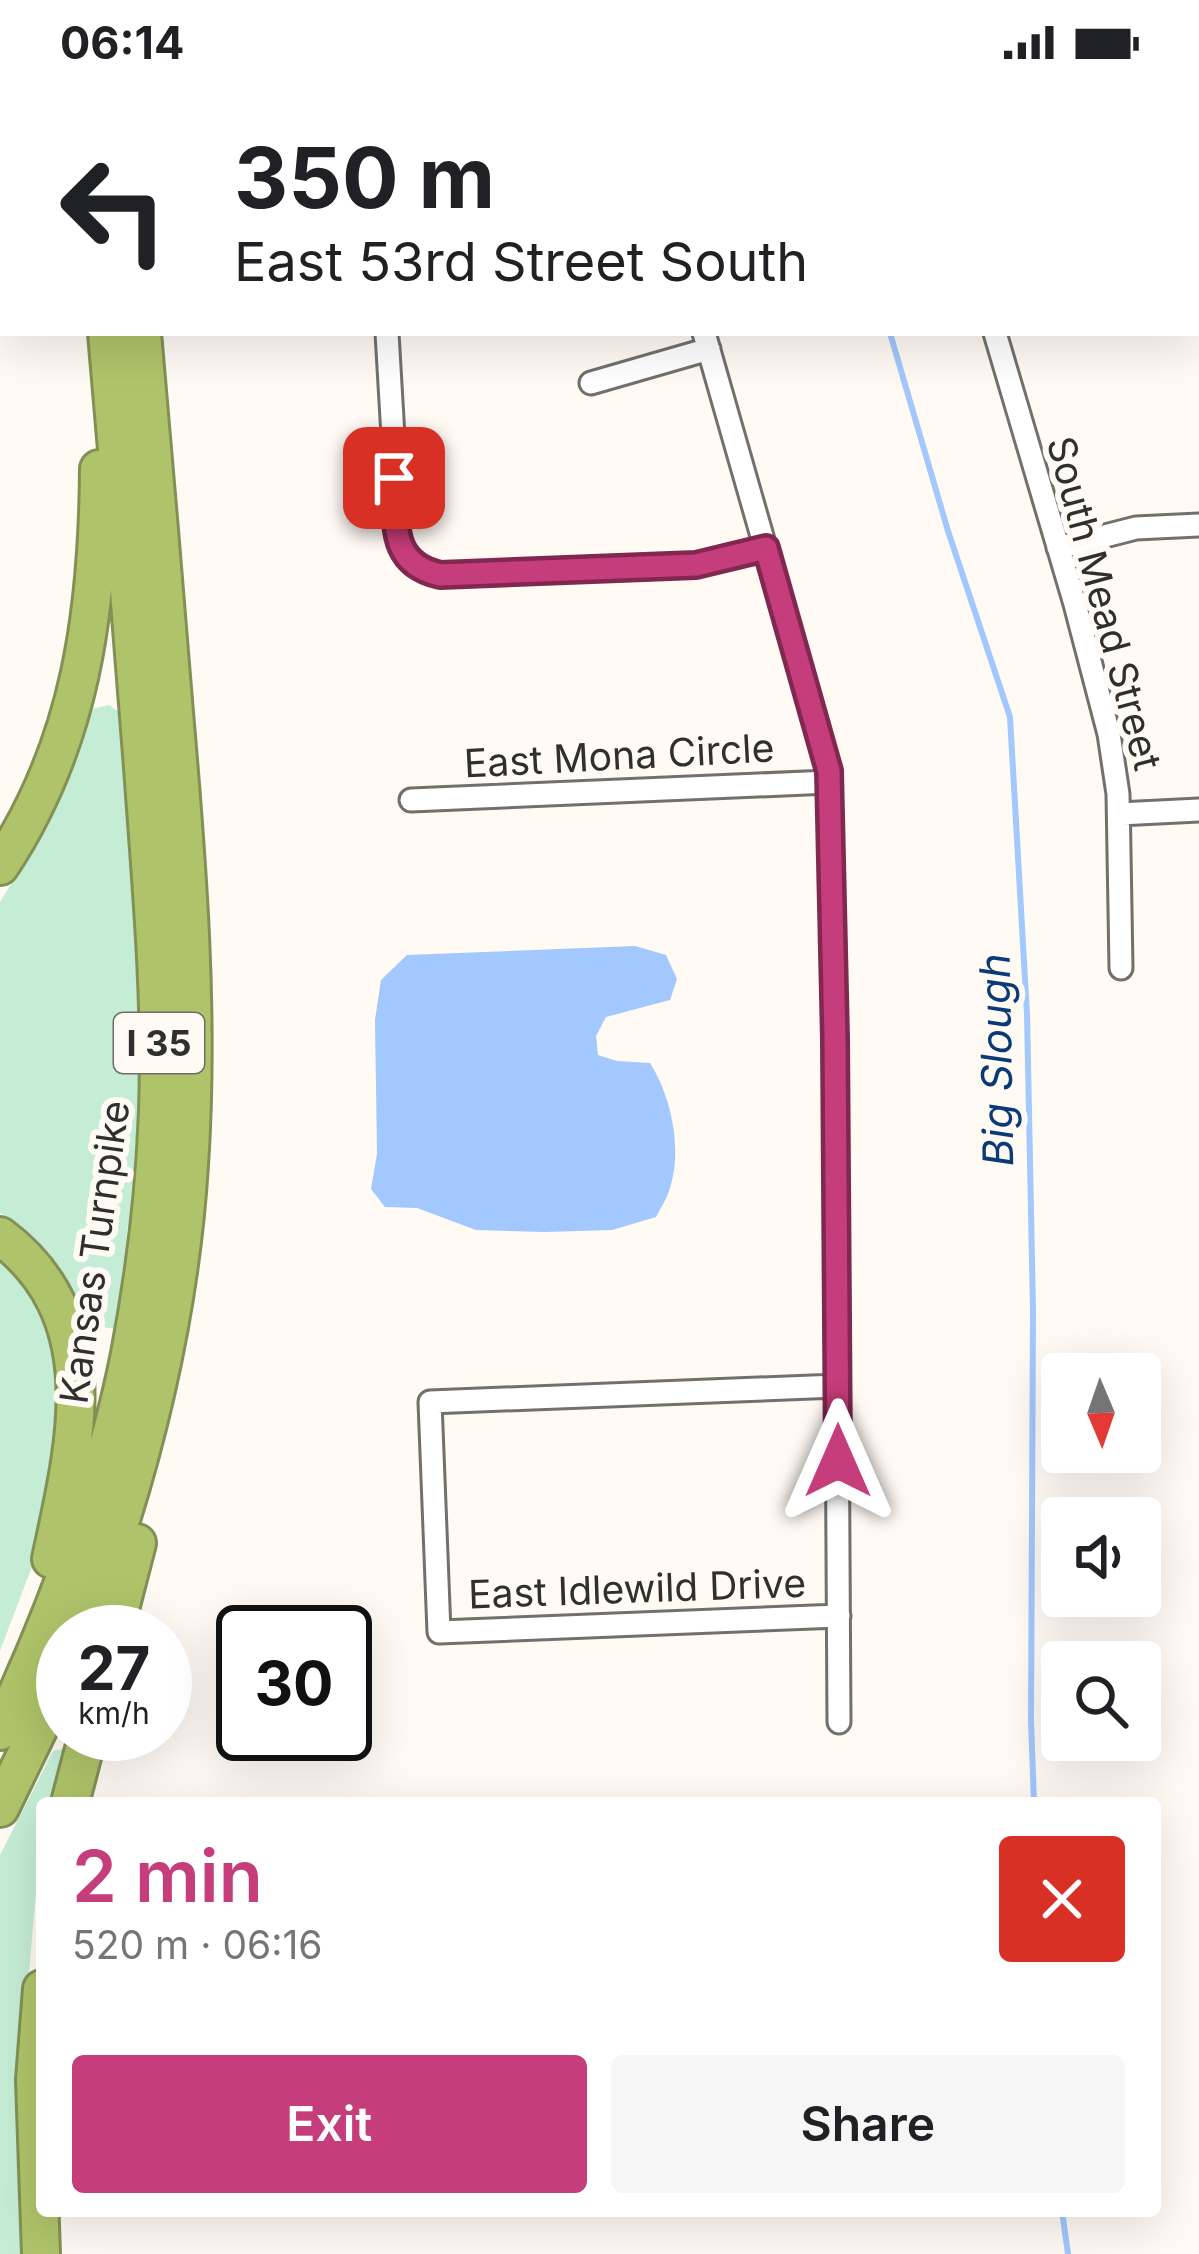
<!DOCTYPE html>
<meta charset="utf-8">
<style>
:root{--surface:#fff;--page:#f6f6f6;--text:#202124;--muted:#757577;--accent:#c53d7a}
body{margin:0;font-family:Inter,sans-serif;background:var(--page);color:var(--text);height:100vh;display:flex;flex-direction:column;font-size:45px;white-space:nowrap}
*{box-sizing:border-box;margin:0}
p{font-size:39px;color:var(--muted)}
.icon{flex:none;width:66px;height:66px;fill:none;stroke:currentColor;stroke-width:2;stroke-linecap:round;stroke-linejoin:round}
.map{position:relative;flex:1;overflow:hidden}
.side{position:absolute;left:36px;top:1713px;width:1125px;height:420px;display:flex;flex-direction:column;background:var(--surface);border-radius:12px;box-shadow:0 12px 48px #0002}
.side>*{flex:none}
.hud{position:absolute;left:0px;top:0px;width:1200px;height:252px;box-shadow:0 12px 48px #0002;background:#fff;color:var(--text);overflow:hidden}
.needle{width:78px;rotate:178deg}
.tools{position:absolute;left:1041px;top:1269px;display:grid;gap:24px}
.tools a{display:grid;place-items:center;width:120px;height:120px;border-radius:12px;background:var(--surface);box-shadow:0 12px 48px #0002;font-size:60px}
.speed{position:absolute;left:36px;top:1521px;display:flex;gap:24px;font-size:60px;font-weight:700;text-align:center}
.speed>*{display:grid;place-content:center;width:156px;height:156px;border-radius:50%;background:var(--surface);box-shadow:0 12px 48px #0002;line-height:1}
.speed small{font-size:30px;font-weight:400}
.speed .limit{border:6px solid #111;border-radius:18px;background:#fff;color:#111}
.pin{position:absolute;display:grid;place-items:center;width:102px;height:102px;color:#fff;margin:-51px;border-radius:24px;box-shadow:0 6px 18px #0006}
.me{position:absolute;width:132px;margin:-66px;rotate:0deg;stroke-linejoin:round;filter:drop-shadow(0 0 9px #0008)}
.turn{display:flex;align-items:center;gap:42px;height:252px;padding:0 36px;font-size:54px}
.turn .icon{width:156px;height:156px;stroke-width:2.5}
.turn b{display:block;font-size:84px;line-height:102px}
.round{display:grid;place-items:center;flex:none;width:126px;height:126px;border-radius:12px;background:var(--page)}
.headline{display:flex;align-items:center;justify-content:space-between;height:204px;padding:0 36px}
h1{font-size:72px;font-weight:600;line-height:90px;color:var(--accent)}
.primary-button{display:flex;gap:24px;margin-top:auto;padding:24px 36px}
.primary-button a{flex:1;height:138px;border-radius:12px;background:var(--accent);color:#fff;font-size:48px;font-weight:600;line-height:138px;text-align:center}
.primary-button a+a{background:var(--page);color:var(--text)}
.status{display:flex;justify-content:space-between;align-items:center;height:84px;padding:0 60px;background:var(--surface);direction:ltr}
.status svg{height:33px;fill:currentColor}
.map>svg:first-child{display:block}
.green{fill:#c5edd5}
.water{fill:#a2c8fe}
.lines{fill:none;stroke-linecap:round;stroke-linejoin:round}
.stream{stroke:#a2c8fe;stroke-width:6}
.street-casing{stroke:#73706b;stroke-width:27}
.highway-casing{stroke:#839055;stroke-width:42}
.street{stroke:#fff;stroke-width:21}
.highway{stroke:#afc46a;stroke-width:36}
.route-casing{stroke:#80284f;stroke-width:30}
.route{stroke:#c53d7a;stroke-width:21}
.labels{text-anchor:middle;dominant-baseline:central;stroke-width:12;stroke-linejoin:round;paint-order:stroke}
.shield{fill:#fffaf4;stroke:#6f6c69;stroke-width:3}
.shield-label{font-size:36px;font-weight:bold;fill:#312f2d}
.street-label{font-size:39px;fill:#312f2d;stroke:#fffaf4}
.water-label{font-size:42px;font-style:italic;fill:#093976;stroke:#fffaf4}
</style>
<div class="status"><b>06:14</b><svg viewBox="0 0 49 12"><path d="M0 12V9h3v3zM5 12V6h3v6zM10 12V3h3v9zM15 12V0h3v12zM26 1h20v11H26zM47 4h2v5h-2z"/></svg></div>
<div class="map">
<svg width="1199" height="2170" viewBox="0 0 1199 2170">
<rect width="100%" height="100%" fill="#fffaf4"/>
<path class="green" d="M109 621 119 628 122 649C130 756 138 863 139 970 139 1062 127 1154 115 1245L85 1240C66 1194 45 1154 0 1129V818L50 738 92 625Z
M0 1168 27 1192 66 1293 44 1451 0 1567Z
M68 1664 56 1719H42V1782L36 1808 23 1958 27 2170H0V1771L53 1667Z"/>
<path class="water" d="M635 862 666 871 677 895 670 916 606 933 596 952 598 971 617 977 650 979C672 1014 683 1067 669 1107 666 1116 660 1125 656 1133L612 1146 544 1148 476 1146 417 1124 385 1123 371 1105 377 1070 375 936 381 896 407 871Z"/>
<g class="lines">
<path class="stream" d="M817 0V3
M890 249 948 447 1010 633 1027 930 1033 1226 1031 1636 1034 1719
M1062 2127 1068 2170"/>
<defs>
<path id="street" d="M631 0 632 3
M922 0V3
M1172 0 1173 3
M1197 88 1199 95
M387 249 399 455C407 480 415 485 440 491L696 481 767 464
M704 249 829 687 835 955 839 1638
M995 249 1075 520 1109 650 1118 710 1121 884
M591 299 709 265
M1058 464 1136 444 1199 441
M411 716 829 698
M1119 730 1199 726
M837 1302 430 1318 439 1548 839 1532"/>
<path id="highway" d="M87 0V3
M121 0 122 3
M0 782C81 660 98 528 99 385
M0 1152C109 1233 75 1362 51 1475
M82 1548C139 1398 179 1242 189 1081 199 930 187 779 174 629 164 502 153 376 142 249
M114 1548 137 1459
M0 1647C57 1526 104 1401 130 1270 145 1191 155 1108 158 1027 162 912 151 797 143 683 132 538 120 394 107 249
M70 1719 88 1650
M0 1724 63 1594
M41 2170 35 1996 42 1905"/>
</defs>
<use href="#street" class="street-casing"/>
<use href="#highway" class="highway-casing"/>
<use href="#street" class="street"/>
<use href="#highway" class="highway"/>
</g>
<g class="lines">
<defs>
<path id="route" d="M394 394C397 438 388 479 440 491L696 481 766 464 829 687 835 955 838 1377"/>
</defs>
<use href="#route" class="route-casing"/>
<use href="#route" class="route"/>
</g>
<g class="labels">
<rect class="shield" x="114" y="929" width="90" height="60" rx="9"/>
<g class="shield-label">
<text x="159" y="959">I 35</text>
</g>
<g class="street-label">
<text transform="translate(1105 519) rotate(75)">South Mead Street</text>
<text transform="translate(619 671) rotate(-3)">East Mona Circle</text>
<text transform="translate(94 1168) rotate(-82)">Kansas Turnpike</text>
<text transform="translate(637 1504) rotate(-2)">East Idlewild Drive</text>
</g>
<g class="water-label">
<text transform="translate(996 976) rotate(-91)">Big Slough</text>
</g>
</g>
</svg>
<div class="tools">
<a><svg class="needle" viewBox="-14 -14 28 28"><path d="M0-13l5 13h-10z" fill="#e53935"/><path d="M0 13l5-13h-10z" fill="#757577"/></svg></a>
<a><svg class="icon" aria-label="sound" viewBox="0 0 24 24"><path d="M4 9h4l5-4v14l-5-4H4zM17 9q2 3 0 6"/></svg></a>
<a><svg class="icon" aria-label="search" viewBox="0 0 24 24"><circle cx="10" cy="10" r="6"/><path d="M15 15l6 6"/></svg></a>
</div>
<div class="speed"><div>27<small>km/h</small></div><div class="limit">30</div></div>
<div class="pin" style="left:394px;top:394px;background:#d93025"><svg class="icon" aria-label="arrive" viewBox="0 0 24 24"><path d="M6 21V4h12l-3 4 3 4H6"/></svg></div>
<svg class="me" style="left:838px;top:1377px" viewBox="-20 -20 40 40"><path d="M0-17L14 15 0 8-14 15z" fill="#c53d7a" stroke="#fff" stroke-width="4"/></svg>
<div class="hud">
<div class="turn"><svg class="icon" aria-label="left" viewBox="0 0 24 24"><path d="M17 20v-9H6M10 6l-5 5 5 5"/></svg><div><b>350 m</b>East 53rd Street South</div></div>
</div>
<section class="side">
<div class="headline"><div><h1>2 min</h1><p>520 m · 06:16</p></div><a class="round" style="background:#d93025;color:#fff"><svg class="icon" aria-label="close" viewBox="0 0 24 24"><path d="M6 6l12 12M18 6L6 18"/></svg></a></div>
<div class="primary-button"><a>Exit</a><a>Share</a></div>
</section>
</div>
